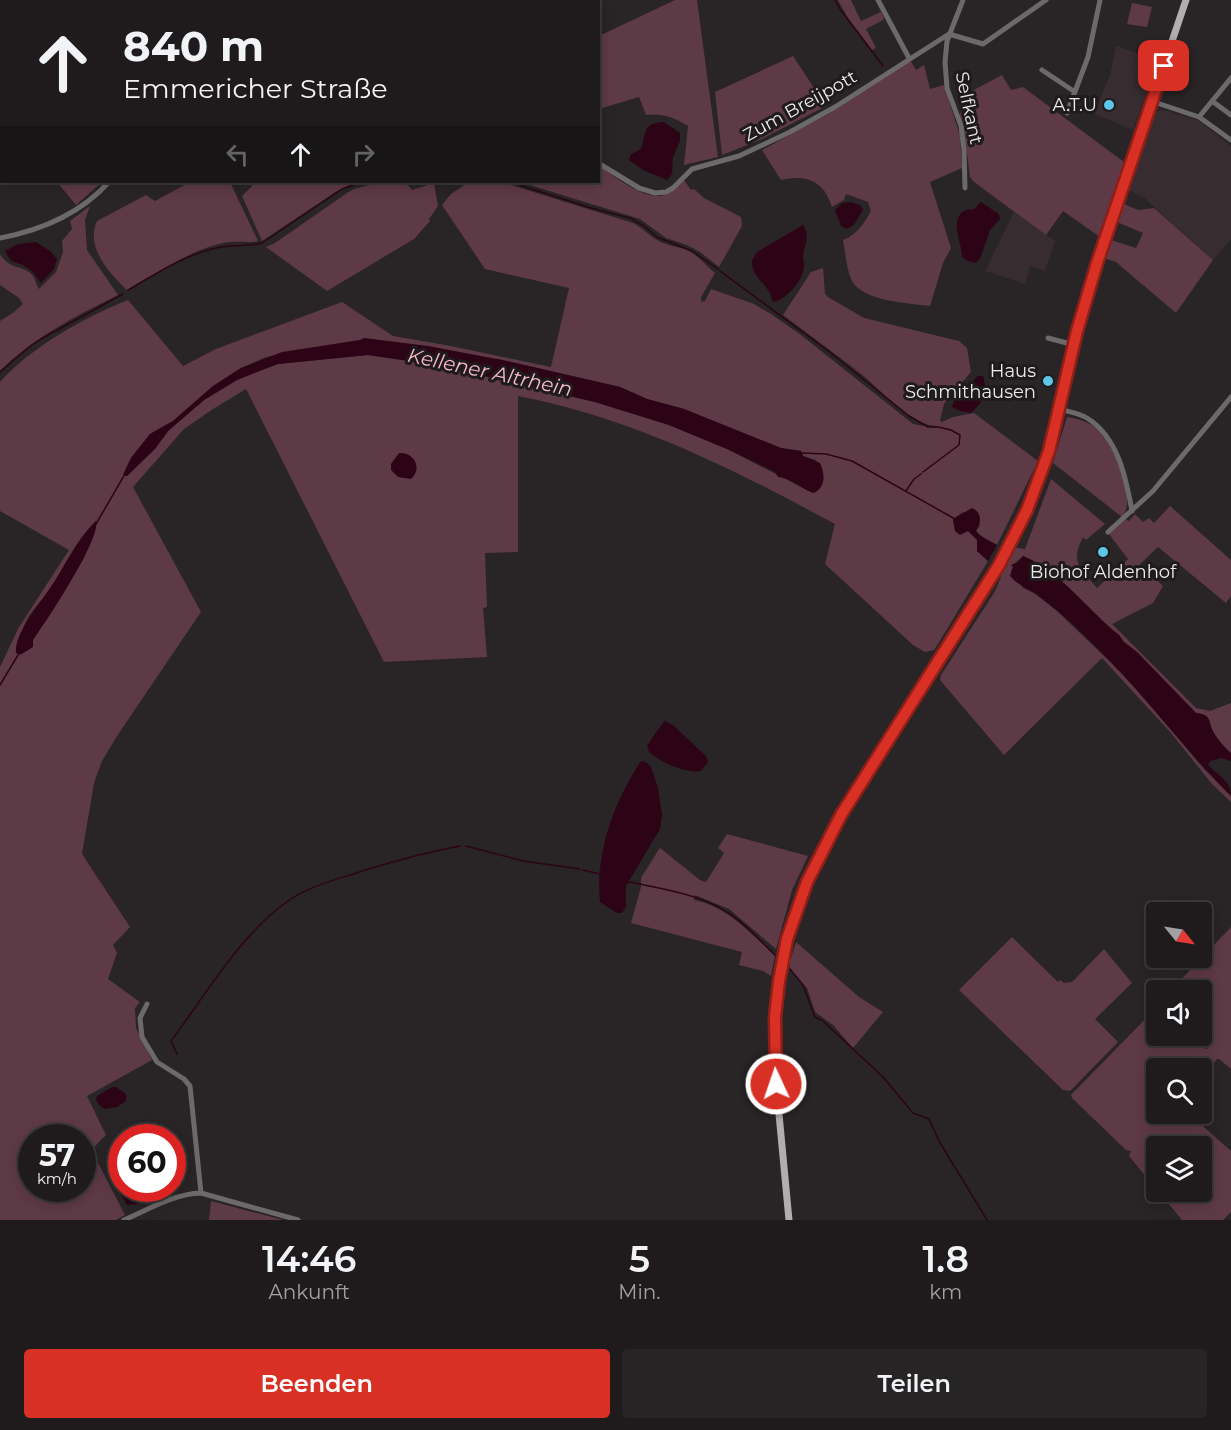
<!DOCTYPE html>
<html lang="de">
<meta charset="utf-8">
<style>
:root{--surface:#1f1b1c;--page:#272425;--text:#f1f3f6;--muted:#a1a1a3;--line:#3c393b;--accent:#d93025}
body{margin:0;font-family:Montserrat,sans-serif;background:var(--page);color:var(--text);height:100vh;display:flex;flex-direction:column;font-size:22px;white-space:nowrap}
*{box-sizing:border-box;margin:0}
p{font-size:20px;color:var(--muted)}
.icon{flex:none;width:33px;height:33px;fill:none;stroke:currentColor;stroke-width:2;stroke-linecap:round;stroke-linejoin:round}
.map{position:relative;height:1220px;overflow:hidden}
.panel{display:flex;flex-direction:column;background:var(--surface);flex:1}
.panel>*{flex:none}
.banner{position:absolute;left:0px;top:0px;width:600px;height:183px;box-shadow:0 3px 15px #0003,0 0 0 2px var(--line);background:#1f1b1c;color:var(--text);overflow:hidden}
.needle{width:39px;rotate:120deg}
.fabs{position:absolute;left:1146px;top:902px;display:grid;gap:12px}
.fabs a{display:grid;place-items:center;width:66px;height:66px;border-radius:6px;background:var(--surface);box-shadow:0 3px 15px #0003,0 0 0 2px var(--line);font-size:30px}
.speed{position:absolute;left:18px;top:1124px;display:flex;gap:12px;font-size:30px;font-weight:700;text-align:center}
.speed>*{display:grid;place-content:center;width:78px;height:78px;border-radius:50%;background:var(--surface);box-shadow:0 3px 15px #0003,0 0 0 2px var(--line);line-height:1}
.speed small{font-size:15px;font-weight:400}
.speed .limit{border:9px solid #d22;background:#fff;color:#111}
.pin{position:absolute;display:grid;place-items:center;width:51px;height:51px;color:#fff;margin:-26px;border-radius:12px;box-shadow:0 3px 9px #0006}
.me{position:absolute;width:66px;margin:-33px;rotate:357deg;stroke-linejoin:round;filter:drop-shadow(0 0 4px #0008)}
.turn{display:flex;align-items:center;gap:21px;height:126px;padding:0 24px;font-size:27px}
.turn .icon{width:78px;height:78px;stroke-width:2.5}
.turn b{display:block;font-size:42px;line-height:51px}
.lanes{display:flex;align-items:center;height:57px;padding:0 24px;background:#0003;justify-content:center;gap:30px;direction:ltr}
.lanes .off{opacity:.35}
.eta{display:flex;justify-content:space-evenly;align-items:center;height:102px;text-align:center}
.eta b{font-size:36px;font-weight:600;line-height:42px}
.button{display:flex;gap:12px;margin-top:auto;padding:12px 24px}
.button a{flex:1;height:69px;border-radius:6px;background:var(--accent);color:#fff;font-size:24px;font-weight:600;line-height:69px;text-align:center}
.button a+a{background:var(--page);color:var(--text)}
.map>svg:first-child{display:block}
.built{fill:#372c2f}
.green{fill:#5e3a46;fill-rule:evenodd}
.water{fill:#2d0415}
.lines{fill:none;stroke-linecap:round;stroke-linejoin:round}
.stream{stroke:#2d0415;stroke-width:1.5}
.minor{stroke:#6c696a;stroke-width:5}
.major{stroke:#b2adae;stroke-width:7}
.route-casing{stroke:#8d1f18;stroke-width:15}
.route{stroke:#d93025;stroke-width:10}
.poi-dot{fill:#5cc7e8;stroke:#1f1b1c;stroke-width:2}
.labels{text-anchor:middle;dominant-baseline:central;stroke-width:6;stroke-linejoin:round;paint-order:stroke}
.poi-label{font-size:18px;fill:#edeaeb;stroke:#1f1b1c;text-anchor:end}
.street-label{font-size:18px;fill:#edeaeb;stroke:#1f1b1c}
.water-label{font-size:20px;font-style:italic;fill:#fbb9cd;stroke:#1f1b1c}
</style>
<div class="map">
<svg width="1231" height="1220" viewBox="0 0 1231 1220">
<rect width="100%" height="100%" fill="#292426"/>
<path class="built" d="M1116 46 1158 60 1133 130 1094 114 1110 75Z
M1158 111H1169L1199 121 1231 146V239L1213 260 1143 197 1127 189 1151 118Z
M1014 212 1055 241 1045 271 1030 266 1025 284 985 271Z"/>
<path class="green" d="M675 0H697L718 157 684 165 688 126C673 117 663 113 646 115L639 97 599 109V36Z
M838 0H851L861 21 881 12 884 18 883 20 866 29 876 48 872 50 848 18Z
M1132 3 1152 7 1147 27 1127 24Z
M793 56 826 106 760 140 722 155 715 92Z
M910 60 916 70 924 65 930 89 944 85 960 136 962 168 930 182 951 248 943 263 930 306C909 303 864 302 852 281 847 272 845 250 843 240 856 236 865 222 871 211L868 202 846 194 844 200 832 207C824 181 807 174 781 180L762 150 830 113Z
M1002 75 1011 90 1023 87 1124 162 1100 237 1063 211 1046 235 974 182 970 177 966 145 959 114 977 102 972 91Z
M599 166C614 176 645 201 664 195 672 193 678 185 684 180L691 190 694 189 704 198 741 217 742 226 719 267 700 252 687 245 666 238 640 219 520 182H598Z
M57 182H102L76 205Z
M190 182H230L258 241C249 243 240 241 230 242 196 246 157 273 127 290 109 273 85 247 97 221L146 195 155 201Z
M256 182H356L337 191 262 241 242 196Z
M381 182H405L412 190 434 183 438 206 429 219 430 221 414 239 327 291 266 247 275 243 347 193 354 189Z
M469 182H499L511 185 633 223C642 227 648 235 657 240 667 246 678 246 689 251 699 256 706 266 715 273L701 297V302L705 301 711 289 754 304 771 314 801 335 913 424 936 428 937 426C912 426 880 389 861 374 836 354 809 335 783 315L811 272 823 268 825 294 828 297 864 318 959 341 967 348 971 372 944 404 940 421 942 422 953 417 974 413 1038 461 997 545 978 534 976 531 980 525 963 512 953 519 955 531 961 534 968 531 978 540 977 551 988 561 938 644 934 650 925 652 913 645 825 564 835 524C731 468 635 419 518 396V552L485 553 487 607 483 608 487 657 384 662 246 389 213 409 184 429 133 487 201 612 117 736 102 761 94 783 82 854 130 927 113 945 117 953 108 979 140 1002 135 1008 136 1028 152 1060 87 1096 106 1135 94 1147 93 1153 125 1215 116 1220H0V667L19 627 69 550 0 511V382C31 347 85 317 128 300L183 366 216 349 342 302 393 336 451 346 551 367 569 288 485 269 442 205 451 194ZM364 338 502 360 620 387 647 399 684 409 781 448 801 451 803 456 816 460 813 493 727 449 669 425 595 402 437 365 368 355 278 364 262 369 237 380 204 400 168 431 164 437 127 476 124 473 131 458 150 434 173 421 213 386 241 368 266 357 361 340ZM95 522 84 558 33 640V645L30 649 26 650C25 644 22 637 23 631 25 616 39 604 48 592 65 568 73 543 95 522ZM32 1137H82V1188H32Z
M1124 204 1138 210 1154 208 1213 260 1176 313 1116 262 1104 258 1111 240 1136 248 1143 233 1117 222Z
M90 206 85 220 87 250 118 295C76 316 34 337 0 371V321L14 312 23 304 19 298 0 285V254C10 271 24 264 33 276 36 280 36 285 39 289L56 272 63 252 62 241 72 229 70 221Z
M1067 417C1079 419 1089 422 1098 429 1113 443 1138 501 1122 517L1053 463Z
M1051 479 1105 524 1086 540 1083 537C1070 563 1080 568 1097 588L1128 559 1109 534 1126 519 1129 521 1135 514 1143 522 1149 518 1154 523 1170 506 1231 560V596L1226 603 1158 547 1140 564 1163 586 1153 603 1112 624 1196 708 1210 711 1231 703V753C1225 748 1218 740 1214 733 1208 723 1211 714 1196 713L1137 652 1124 642 1119 635C1087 610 1062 572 1023 556L1015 563 1011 571 1023 588 1034 593 1058 612 1130 681 1203 768 1231 796V802L1212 784 1171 733 1102 658 1004 755 940 680 941 675 994 593 1001 577 997 573 1012 547 1025 549Z
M727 834 808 856 792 890 776 949 729 909 695 895 694 900C727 906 751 934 775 955L771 976 763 971 739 965 742 952 631 923 641 887V878L659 849 660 848 700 880 706 882 724 853 718 848Z
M1231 927V1069L1219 1059H1217L1202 1078V1068H1156V1113H1188L1231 1151V1212L1223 1220H1182L1158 1191H1202V1146H1156V1189L1129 1156 1131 1151 1126 1150 1072 1098 1071 1095 1156 1008V1035H1192L1205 1049 1209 1048 1197 1035H1202V990H1171Z
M1012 937 1058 982 1060 980 1064 983 1072 982 1104 949 1132 983 1095 1019 1118 1042 1070 1091 1063 1090 959 990Z
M796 942 859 997 883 1012 853 1048 833 1025 815 1012 807 988 790 969V961Z
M211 1201 283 1220H209Z"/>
<path class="water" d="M664 122 680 133V141L673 157 672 174 667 180 643 170 629 160 631 154 641 149C647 132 642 123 664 122Z
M851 202 860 205 863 210 854 225 847 229 841 226 835 210 842 203Z
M981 202 999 214 1000 219 990 230 980 259 975 263 968 261 962 257C962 243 949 220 964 211 967 209 971 210 974 209 977 207 978 204 981 202Z
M803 225C811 236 804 245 803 257 803 260 804 263 804 266 803 281 788 297 775 302L772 301C770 283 751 280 752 260L757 252Z
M36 242 50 251 57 259 54 269 41 283 32 271 23 265 11 261 5 251 18 244Z
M364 338 428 346 502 360 620 387 647 399 684 409 781 448 801 451 803 456 820 463C825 474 826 487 814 493 801 489 791 478 778 477L775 472 727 449 669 425 595 402 437 365 368 355 278 364 237 380 204 400 168 431 155 449 127 476 123 475 131 458 150 434 173 421 213 386 241 368 282 352 360 340Z
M978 376H983C988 393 983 402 971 413L960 411 952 407 956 396Z
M399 453C414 452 423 468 411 479L398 477 391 470V464Z
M972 508C983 513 981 523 976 531L982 537 997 545 988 561 977 551V540L968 531 960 535 955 531 953 519Z
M96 521C101 539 46 622 33 640V647L20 655 16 653C14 634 38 606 48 591 65 567 75 542 96 521Z
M1023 556C1062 572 1087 610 1119 635L1124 642 1137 652 1196 713C1213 715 1207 721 1214 733 1218 740 1225 748 1231 753V761L1221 758 1210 761 1208 765C1218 776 1231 780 1231 796 1183 748 1143 693 1095 646 1077 628 1057 609 1036 594 1026 588 1018 585 1010 576L1013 567 1011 565 1018 562Z
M665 721 674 726 706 756 708 762 701 771C686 774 660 762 649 752L647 746 659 728Z
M641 761 646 762 651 767 658 788 662 815 660 829 626 886V907L622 913H617L600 902C595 853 614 802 641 761Z
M112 1087H116L126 1094V1101L117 1107 106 1109 101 1107 96 1100 97 1096Z
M121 1178 122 1188H157L158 1191C150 1199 139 1206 127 1205L116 1186V1183Z"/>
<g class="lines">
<path class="stream" d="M835 0 840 9 883 66
M0 118 2 119
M510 182 591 208 630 218 644 226 657 237 692 251 718 269
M720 271 831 353 909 416 928 427H938L951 430 960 435 959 445 923 472
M128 290C154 275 181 257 212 249 229 244 246 247 262 243L342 189 361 182
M0 372 29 347 41 339 123 294
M802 453 826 454 852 461 955 519
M906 491 914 479 921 474
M96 524 125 474
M0 685 18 655
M466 846 523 861 580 869
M583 870 600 874
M627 883 631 882C665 890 701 894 730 914 747 925 761 942 775 955
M790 969 803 985 815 1017 823 1021 883 1077 913 1113 929 1119 939 1141 987 1220
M177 1054 171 1041C204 997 240 936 284 904 303 889 327 882 350 875 387 863 423 853 460 846"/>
<path class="minor" d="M80 0 82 2
M256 0 259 2
M479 0V2
M878 0 909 58
M963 0 947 41 945 62 947 88 961 126 964 150 965 188
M55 2 56 0
M949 34 983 44 1046 0
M0 59 2 57
M1042 70 1075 92
M1151 101 1199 117 1231 140
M1212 101 1231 115
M1067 113 1088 57 1100 0
M1199 117 1231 78
M598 163 639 188 655 193 666 192 673 188 692 169 739 156 790 132 835 107 949 34
M0 238C43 230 80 214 109 182
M1048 338 1078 346
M1060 409C1069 412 1079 413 1087 418 1118 437 1126 478 1132 511
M1108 532 1153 491 1231 397
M147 1004 140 1018 142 1037 157 1062 184 1079 190 1086 201 1193
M124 1220C149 1209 174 1194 201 1193L298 1220"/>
<path class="major" d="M789 1220 774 1061 775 1017 779 981 787 939 795 912 817 859 841 815 999 565 1027 510 1049 451 1077 331 1097 263 1186 0"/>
</g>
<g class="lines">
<defs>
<path id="route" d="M776 1084 775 1017 779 981 787 939 807 882 841 815 999 565 1027 510 1049 451 1077 331 1097 263 1164 66"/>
</defs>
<use href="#route" class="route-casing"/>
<use href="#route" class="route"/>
</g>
<g class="poi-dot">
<circle cx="1109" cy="105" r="6"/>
<circle cx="1048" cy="381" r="6"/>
<circle cx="1103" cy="552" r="6"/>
</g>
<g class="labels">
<g class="poi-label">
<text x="1097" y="105">A.T.U</text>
<text x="1036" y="371">Haus<tspan x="1036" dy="21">Schmithausen</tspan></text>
<text x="1103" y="572" text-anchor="middle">Biohof Aldenhof</text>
</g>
<g class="street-label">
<text transform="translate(800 106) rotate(-29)">Zum Breijpott</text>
<text transform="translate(969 108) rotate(78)">Selfkant</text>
</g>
<g class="water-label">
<text transform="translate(490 372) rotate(12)">Kellener Altrhein</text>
</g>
</g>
</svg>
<div class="fabs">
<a><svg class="needle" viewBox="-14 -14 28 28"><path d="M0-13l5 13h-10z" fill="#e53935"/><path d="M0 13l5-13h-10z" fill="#a1a1a3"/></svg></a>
<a><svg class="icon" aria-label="sound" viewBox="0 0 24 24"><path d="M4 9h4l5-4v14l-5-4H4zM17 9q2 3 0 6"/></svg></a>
<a><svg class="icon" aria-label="search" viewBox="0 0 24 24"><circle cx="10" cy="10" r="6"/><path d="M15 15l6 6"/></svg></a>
<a><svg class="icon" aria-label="layers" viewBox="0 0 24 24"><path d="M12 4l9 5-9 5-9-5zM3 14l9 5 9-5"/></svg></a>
</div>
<div class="speed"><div>57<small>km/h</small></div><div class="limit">60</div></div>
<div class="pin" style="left:1164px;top:66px;background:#d93025"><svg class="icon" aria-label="arrive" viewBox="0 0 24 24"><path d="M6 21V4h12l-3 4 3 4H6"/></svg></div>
<svg class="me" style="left:776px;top:1084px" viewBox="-20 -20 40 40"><circle r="17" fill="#d93025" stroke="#fff" stroke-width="3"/><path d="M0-11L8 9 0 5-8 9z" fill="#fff"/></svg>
<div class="banner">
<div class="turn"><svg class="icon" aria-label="ahead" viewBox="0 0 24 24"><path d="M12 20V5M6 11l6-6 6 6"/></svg><div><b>840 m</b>Emmericher Straße</div></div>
<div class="lanes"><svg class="icon off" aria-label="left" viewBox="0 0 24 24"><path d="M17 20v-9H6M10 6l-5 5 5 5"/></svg><svg class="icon" aria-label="ahead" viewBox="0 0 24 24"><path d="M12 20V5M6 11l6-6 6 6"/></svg><svg class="icon off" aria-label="right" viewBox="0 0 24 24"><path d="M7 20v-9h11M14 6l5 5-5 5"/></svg></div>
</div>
</div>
<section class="panel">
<div class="eta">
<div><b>14:46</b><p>Ankunft</p></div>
<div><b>5</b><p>Min.</p></div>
<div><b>1.8</b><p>km</p></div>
</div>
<div class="button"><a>Beenden</a><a>Teilen</a></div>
</section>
